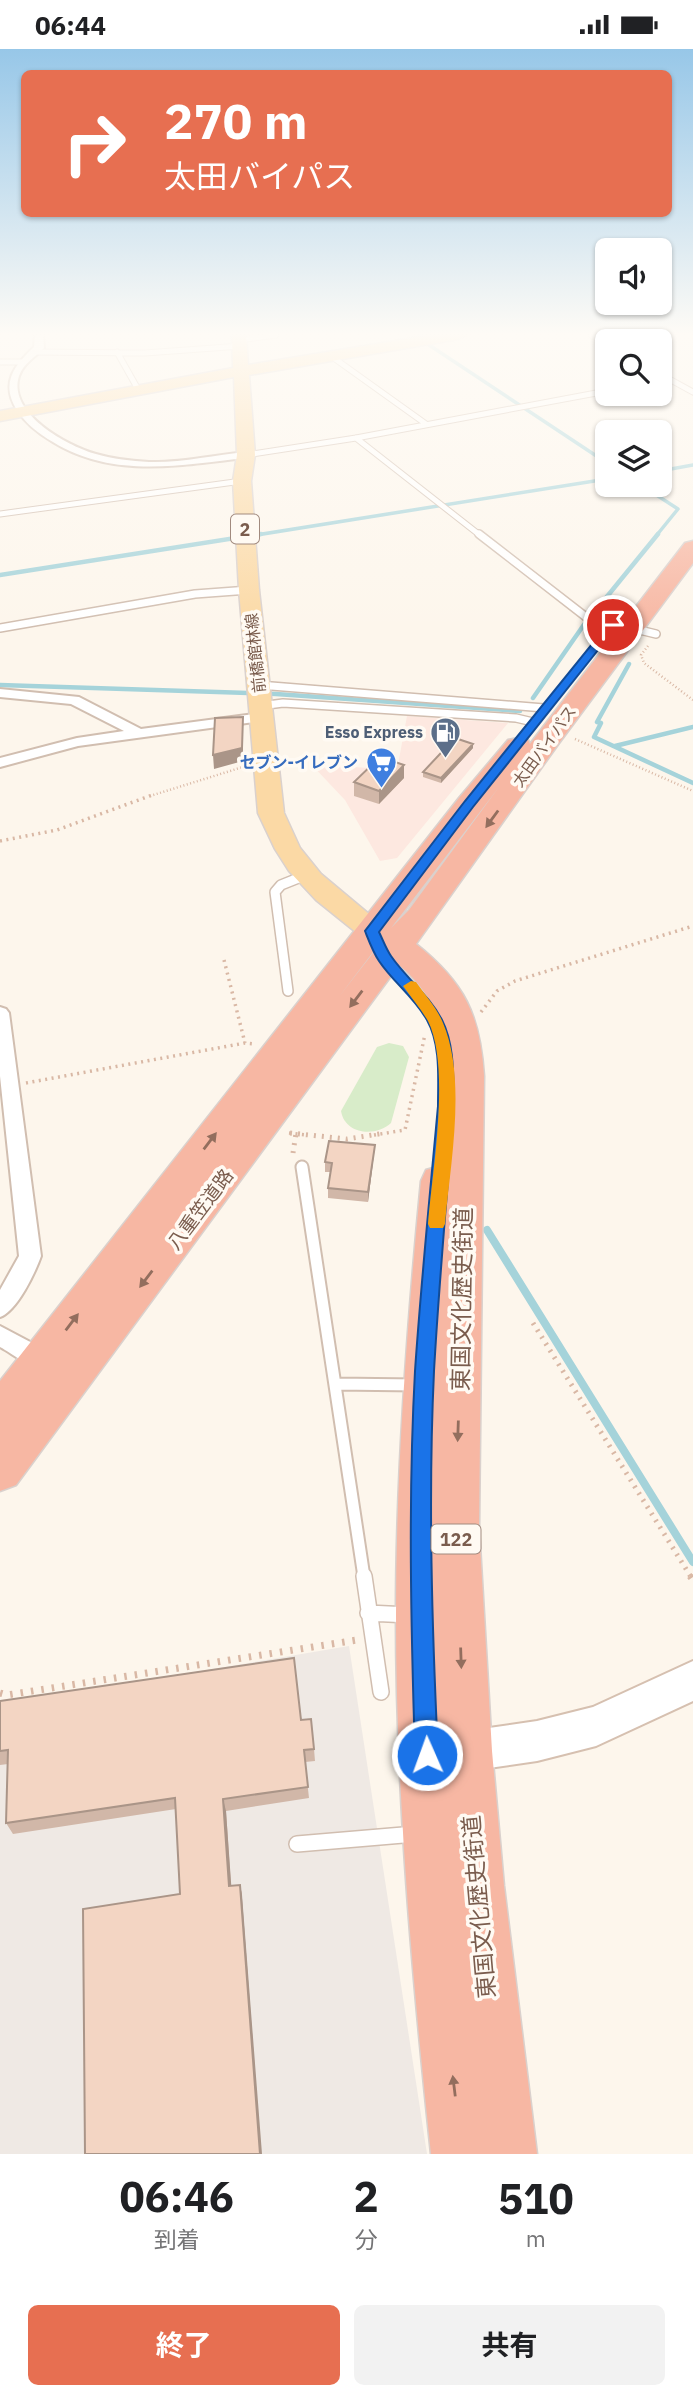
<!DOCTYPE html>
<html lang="ja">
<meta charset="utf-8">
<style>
:root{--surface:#fff;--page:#f2f2f2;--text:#202124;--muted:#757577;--accent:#e76f51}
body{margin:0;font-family:"IBM Plex Sans","Noto Sans JP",sans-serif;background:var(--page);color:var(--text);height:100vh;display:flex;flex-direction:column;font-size:26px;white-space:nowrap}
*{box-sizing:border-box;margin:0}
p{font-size:23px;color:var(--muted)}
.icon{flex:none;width:38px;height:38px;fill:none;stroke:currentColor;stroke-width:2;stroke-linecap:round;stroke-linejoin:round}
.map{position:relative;height:2105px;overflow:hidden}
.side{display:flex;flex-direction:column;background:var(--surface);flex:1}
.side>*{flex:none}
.banner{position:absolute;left:21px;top:21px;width:651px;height:147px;border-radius:10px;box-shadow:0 2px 5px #0004;background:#e76f51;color:#fff;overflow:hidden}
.fabs{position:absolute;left:595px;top:189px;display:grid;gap:14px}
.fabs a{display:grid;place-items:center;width:77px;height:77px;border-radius:10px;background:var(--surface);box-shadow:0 2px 5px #0004;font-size:35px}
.pin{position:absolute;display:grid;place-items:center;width:60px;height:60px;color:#fff;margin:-30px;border:4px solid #fff;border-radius:50%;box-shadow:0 2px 7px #0007}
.me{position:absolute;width:77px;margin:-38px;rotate:358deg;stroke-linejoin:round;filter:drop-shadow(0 0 5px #0008)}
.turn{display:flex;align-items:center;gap:24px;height:147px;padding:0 28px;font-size:32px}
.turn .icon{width:91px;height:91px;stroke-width:2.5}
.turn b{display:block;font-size:49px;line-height:60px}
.eta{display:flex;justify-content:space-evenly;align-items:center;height:119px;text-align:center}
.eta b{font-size:42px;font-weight:700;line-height:49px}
.action{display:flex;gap:14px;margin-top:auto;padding:14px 28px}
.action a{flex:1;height:80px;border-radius:10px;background:var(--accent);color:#fff;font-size:28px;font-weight:700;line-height:80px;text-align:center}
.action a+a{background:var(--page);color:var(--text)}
.status{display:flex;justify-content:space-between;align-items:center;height:49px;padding:0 35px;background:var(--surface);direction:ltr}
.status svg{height:19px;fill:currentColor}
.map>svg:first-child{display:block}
.commercial{fill:#fde8e0}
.industrial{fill:#efe9e4}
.green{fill:#d8ecc9}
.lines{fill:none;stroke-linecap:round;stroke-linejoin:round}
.stream-far2{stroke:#a5d3da;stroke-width:3.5}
.stream-far1{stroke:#a5d3da;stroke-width:4.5}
.stream{stroke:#a5d3da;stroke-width:8}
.lane-far4-casing{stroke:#d1beb0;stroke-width:7}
.lane-far3-casing{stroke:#d1beb0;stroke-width:10}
.lane-far2-casing{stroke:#d1beb0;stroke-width:12}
.lane-far1-casing{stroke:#d1beb0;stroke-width:15}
.lane-casing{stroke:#d1beb0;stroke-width:18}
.street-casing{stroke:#d1beb0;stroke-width:4}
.secondary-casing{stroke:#d6c0b0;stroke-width:4}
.primary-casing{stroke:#dad1cd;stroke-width:3}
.highway-casing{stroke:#dad1cd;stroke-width:3}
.path-far3{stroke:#d9b8a5;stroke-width:2.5;stroke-dasharray:1 2.5;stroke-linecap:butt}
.path-far2{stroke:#d9b8a5;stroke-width:3.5;stroke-dasharray:2 4.5;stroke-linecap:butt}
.path-far1{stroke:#d9b8a5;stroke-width:5;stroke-dasharray:2 6;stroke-linecap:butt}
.path{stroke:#d9b8a5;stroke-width:7;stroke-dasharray:2.5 8;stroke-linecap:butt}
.lane-far4{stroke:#fff;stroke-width:5}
.lane-far3{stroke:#fff;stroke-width:7}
.lane-far2{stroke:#fff;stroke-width:9}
.lane-far1{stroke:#fff;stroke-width:11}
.lane{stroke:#fff;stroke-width:15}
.street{fill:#fff;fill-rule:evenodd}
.secondary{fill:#fff;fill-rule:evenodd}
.primary{fill:#fbd9a5;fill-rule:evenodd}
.highway{fill:#f7b7a3;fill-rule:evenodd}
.wall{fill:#d1b7a8}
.shaded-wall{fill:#aa9588}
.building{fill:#f3d5c3;stroke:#aa9588;stroke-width:2}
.oneway{fill:#936e5e}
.route{fill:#1a73e8;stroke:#114b97;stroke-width:2}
.slow{fill:#f59e0b}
.labels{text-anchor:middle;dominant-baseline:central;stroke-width:7;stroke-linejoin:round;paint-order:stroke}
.far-street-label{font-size:16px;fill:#7a5c4d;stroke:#fffaf3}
.far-service-label{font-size:16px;font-weight:bold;fill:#4e5e75;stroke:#fffaf3;text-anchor:end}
.far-shop-label{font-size:16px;font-weight:bold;fill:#366cbe;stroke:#fffaf3;text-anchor:end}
.shield{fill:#fffaf3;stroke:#a28b7f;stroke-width:2}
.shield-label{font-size:18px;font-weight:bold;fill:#7a5c4d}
.street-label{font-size:19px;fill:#7a5c4d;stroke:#fffaf3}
.near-street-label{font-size:23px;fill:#7a5c4d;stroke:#fffaf3}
</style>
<div class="status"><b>06:44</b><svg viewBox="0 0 49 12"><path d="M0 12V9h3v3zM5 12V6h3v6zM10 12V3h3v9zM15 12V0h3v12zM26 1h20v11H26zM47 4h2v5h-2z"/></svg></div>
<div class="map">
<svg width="693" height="2105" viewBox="0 0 693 2105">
<rect width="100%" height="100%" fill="#fdf6ec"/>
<path class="commercial" d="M407 667 508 674 397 809 380 812 345 751 311 715 397 721Z"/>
<path class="industrial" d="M349 1597 427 2105H0V1656Z"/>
<path class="green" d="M389 994 403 997 409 1008 391 1074C376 1088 345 1086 341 1062L377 998Z"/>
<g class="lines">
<path class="stream-far2" d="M423 286 417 288 607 414
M660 422 693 416
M641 436 678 460 656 487
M250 487 607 430"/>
<path class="stream-far1" d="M0 526 261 485
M629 615 597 673 601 674 594 688 693 734
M0 636 276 645 520 662
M533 649 583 577 658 485
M615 697 693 678"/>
<path class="stream" d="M487 1181 693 1513"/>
<defs>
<path id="lane-far4" d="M591 286 607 295
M240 291 276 286
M34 303 145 304 241 297
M117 303 139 342
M331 307 426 375
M0 313H22
M660 325 693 343
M356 389 481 487
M246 406 356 389 607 342
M0 465 242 432"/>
<path id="lane-far3" d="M479 485 586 568 656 585
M0 579 195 545 249 541
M259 636 544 659
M260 657 283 654 516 669 533 673"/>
<path id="lane-far2" d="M288 942 275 843 281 836 306 826"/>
<path id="lane-far1" d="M302 1118 364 1528
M336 1335 417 1336"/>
<path id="lane" d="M364 1527 381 1643
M368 1564 409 1566
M297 1795 415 1785"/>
<path id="street" d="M35 286H43L44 299C35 308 23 315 19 327 7 364 67 397 96 405 113 410 131 412 149 413 181 414 214 406 246 403L251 406 246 409C180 416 113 430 53 393 39 385 26 375 17 361 0 334 14 317 34 298Z
M0 640 79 648 141 680 261 664 268 668 261 672 78 697 0 718V709L77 689 124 682 71 655 0 648Z
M0 958 6 960 9 964 41 1207C35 1224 17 1262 0 1268V1241L19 1207 0 1027Z
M0 1277 51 1304 54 1311 51 1318C35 1324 15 1306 0 1298Z"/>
<path id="secondary" d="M693 1612V1652L596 1697 537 1712 454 1724 440 1718 434 1704 440 1690 454 1684 537 1672 593 1658Z"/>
<path id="primary" d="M232 286H246L248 316 431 286H466L459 290 249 326 255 406 251 432 259 541 284 764 300 799 321 825 382 876 386 882 382 888 372 891 362 888 316 851 289 822 275 800 258 764 239 541 233 432 237 406 234 328 0 372V362L233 319Z"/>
<path id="highway" d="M693 492V514L559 694 416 895C465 934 480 966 484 1027L479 1479 492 1702 504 1837 537 2105H431C412 1926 396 1746 396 1566 396 1421 407 1276 421 1132L426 1121 440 1117 445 1118C447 1043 465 970 399 916L16 1436 0 1442V1332L459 749 508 691 518 689 528 691 530 695 685 494ZM499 738 409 861 391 879ZM376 899H377L338 949Z"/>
</defs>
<use href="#lane-far4" class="lane-far4-casing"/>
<use href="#lane-far3" class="lane-far3-casing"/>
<use href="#lane-far2" class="lane-far2-casing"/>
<use href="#lane-far1" class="lane-far1-casing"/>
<use href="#lane" class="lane-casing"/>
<use href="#street" class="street-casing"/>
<use href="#secondary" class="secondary-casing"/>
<use href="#primary" class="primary-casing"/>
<use href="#highway" class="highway-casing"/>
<path class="path-far3" d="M648 597 641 606 644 614 693 651
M575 690 693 742
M150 747 246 717"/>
<path class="path-far2" d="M0 792 57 781 155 745
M224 911 245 994
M481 963 497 942 515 932 693 877
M26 1034 245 994 255 995
M289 1084 307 1086
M374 1086 405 1081 425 985"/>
<path class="path-far1" d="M290 1084 347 1090 385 1084
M293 1104 296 1084
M533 1274 691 1528"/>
<path class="path" d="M690 1527 693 1531
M0 1644 7 1646 357 1591"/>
<use href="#lane-far4" class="lane-far4"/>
<use href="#lane-far3" class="lane-far3"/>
<use href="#lane-far2" class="lane-far2"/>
<use href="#lane-far1" class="lane-far1"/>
<use href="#lane" class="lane"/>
<use href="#street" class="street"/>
<use href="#secondary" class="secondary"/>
<use href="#primary" class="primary"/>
<use href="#highway" class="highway"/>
</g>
<path class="wall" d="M473 695V699L441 734 423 728V723Z
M404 729 379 755 354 747V733Z
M375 1096 368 1153 328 1149V1139L330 1123H325V1113Z
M0 1652 301 1671 314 1700 315 1712 305 1713 309 1749 226 1762 231 1837 240 1836 242 1846 180 1845 176 1760 13 1785 6 1774 8 1715 0 1716Z"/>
<path class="shaded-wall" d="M243 668V712L214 720 213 706Z
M473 695V699L441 734V729Z
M404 716V729L379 755V742Z
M375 1096 374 1105 368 1153V1143Z
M223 1750 226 1762 232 1847 229 1837Z
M240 1836 242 1846 262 2105H260Z"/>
<path class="building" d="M243 668 242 699 213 706 215 669Z
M455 689 473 695 441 729 423 723Z
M380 708 404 716 379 742 354 733Z
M329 1092 375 1096 368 1143 328 1139 332 1114 325 1113Z
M294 1609 301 1671 311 1670 314 1700 304 1701 308 1738 223 1750 229 1837 240 1836 260 2105H85L83 1860 180 1845 175 1749 6 1774 8 1701 0 1702V1652Z"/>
<defs><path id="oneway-solid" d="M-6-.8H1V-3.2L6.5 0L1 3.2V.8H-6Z" transform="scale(1.75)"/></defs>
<g class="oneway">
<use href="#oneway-solid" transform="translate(492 770) rotate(126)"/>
<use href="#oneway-solid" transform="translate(356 950) rotate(127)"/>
<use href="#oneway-solid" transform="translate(210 1092) rotate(-53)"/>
<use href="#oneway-solid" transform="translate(146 1230) rotate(127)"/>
<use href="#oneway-solid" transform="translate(72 1273) rotate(-53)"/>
<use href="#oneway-solid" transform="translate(458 1382) rotate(92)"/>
<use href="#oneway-solid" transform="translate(461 1609) rotate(88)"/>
<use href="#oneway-solid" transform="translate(454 2037) rotate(-97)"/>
</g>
<linearGradient id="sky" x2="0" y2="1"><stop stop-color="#97c7e8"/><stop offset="0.49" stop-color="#fefbf6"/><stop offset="1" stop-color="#fefbf6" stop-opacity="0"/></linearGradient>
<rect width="693" height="581" fill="url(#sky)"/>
<path class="route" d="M609 574 618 576 473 758 379 883C383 891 386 900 391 907 406 929 429 946 442 971 455 997 453 1028 454 1057 447 1145 439 1234 434 1322 428 1450 432 1578 438 1706L435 1714 427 1718 419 1714 415 1706C411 1578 408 1450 415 1322 421 1234 430 1145 438 1057 438 1029 441 996 427 971 414 948 393 933 379 912 373 903 369 892 365 882L465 752Z"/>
<path class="slow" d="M411 932 416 933C425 946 437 959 443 974 467 1030 450 1115 445 1175L443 1179H430L428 1175C432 1123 451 1018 428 972 421 960 411 948 403 937Z"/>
<defs>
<symbol id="fuel-pin" viewBox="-11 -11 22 30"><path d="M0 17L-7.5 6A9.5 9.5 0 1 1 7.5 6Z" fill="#5c6f8a" stroke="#fffaf3"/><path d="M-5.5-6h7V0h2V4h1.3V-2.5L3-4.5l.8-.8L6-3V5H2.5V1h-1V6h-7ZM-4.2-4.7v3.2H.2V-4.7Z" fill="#fff"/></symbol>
<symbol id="supermarket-pin" viewBox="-11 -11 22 30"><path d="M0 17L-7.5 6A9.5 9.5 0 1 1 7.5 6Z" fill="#3f7fe0" stroke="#fffaf3"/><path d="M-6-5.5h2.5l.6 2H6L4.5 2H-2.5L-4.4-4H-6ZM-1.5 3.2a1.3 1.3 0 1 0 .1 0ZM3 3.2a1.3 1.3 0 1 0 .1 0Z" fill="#fff"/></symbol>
</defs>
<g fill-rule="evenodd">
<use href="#fuel-pin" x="428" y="666" width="35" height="47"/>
<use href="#supermarket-pin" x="364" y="696" width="35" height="47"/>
</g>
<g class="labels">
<g class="far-street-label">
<text transform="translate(255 604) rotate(-96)">前橋館林線</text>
<text transform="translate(544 697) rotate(-54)">太田バイパス</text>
</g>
<g class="far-service-label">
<text x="423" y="683">Esso Express</text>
</g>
<g class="far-shop-label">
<text x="358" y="713">セブン-イレブン</text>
</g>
<g class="shield">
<rect x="231" y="465.5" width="28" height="29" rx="5"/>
<rect x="431.5" y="1475.5" width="49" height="29" rx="5"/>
</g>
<g class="shield-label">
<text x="245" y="480">2</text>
<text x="456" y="1490">122</text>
</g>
<g class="street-label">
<text transform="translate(200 1160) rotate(-53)">八重笠道路</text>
</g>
<g class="near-street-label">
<text transform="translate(461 1250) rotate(-89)">東国文化歴史街道</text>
<text transform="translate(478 1858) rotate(-95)">東国文化歴史街道</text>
</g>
</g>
</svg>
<div class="fabs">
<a><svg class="icon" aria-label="sound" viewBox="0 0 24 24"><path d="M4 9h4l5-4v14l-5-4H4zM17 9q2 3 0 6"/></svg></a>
<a><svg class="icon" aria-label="search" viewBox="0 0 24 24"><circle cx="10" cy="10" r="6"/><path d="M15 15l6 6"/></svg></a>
<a><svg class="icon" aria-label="layers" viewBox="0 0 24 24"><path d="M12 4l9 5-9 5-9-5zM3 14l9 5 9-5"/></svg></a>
</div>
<div class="pin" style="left:613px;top:576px;background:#d93025"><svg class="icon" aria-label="arrive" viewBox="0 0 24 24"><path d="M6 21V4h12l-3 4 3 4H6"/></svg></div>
<svg class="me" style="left:427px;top:1706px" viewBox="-20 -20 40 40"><circle r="17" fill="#1a73e8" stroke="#fff" stroke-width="3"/><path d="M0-11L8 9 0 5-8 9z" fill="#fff"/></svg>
<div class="banner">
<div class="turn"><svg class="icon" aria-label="right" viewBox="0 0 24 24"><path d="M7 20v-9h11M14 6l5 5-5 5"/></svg><div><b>270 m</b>太田バイパス</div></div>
</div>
</div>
<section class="side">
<div class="eta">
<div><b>06:46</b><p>到着</p></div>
<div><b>2</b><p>分</p></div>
<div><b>510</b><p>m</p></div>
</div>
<div class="action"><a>終了</a><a>共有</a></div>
</section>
